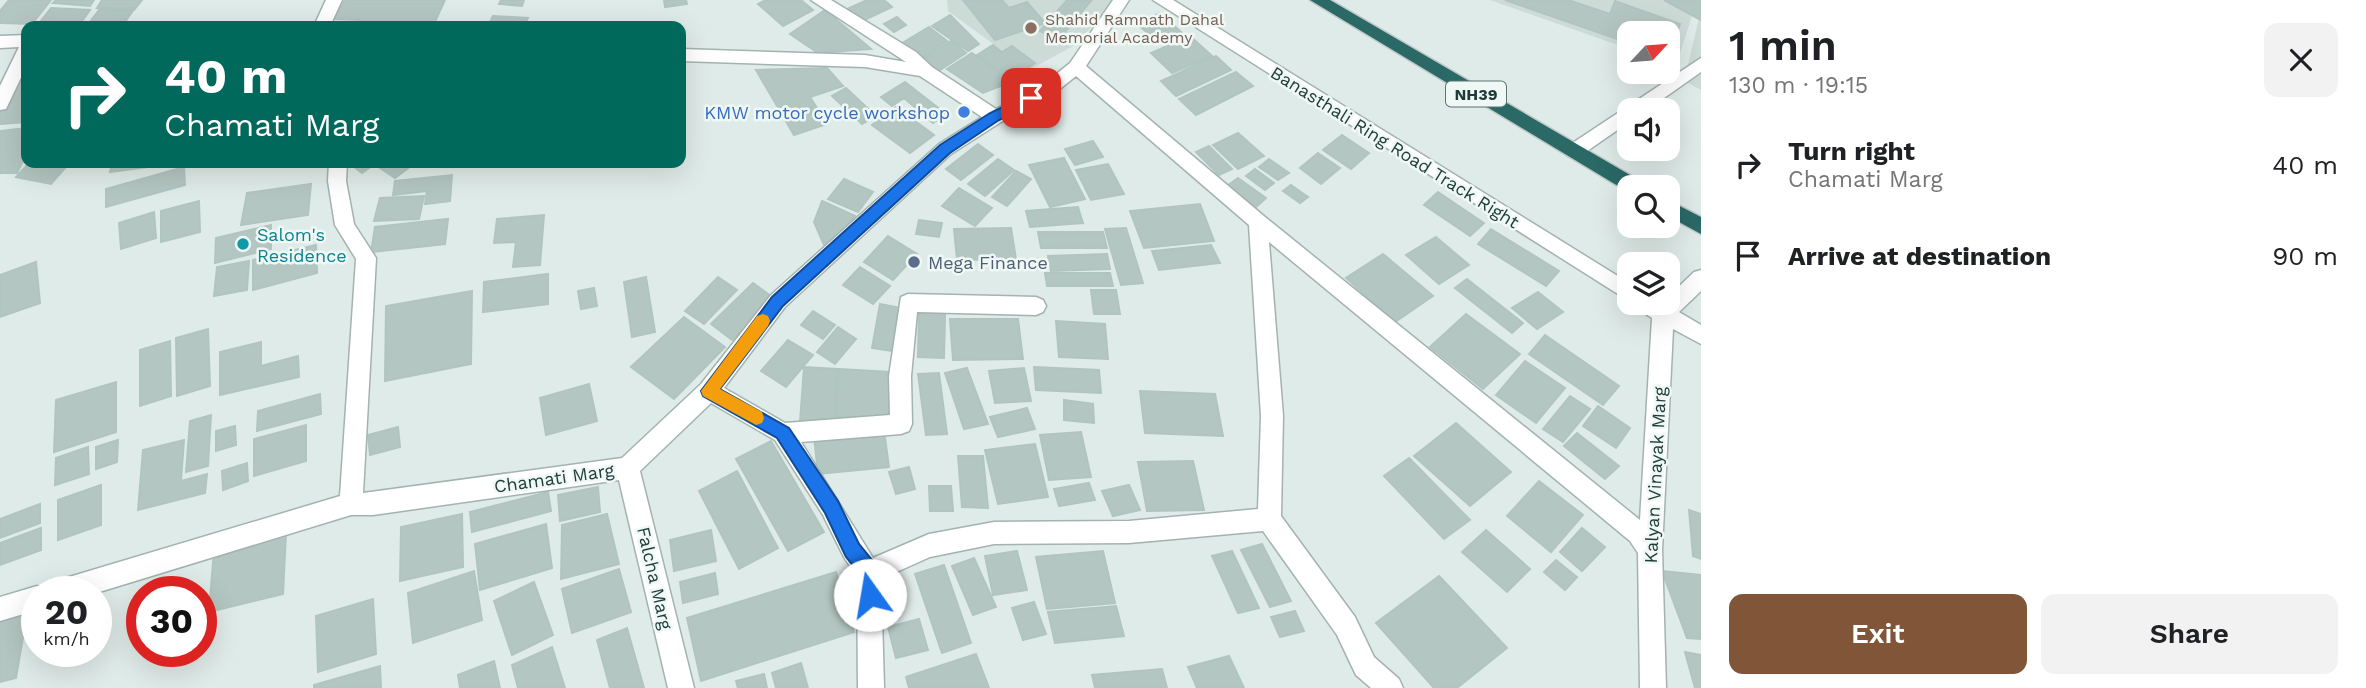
<!DOCTYPE html>
<meta charset="utf-8">
<style>
:root{--surface:#fff;--page:#f2f2f2;--text:#202124;--muted:#757577;--accent:#815538}
body{margin:0;font-family:"Work Sans",sans-serif;background:var(--page);color:var(--text);height:100vh;display:flex;flex-direction:column;font-size:26px;white-space:nowrap}
*{box-sizing:border-box;margin:0}
p{font-size:23px;color:var(--muted)}
.icon{flex:none;width:38px;height:38px;fill:none;stroke:currentColor;stroke-width:2;stroke-linecap:round;stroke-linejoin:round}
.map{position:relative;flex:1;overflow:hidden}
.details{display:flex;flex-direction:column;background:var(--surface);width:665px}
.details>*{flex:none}
.top-card{position:absolute;left:21px;top:21px;width:665px;height:147px;border-radius:14px;box-shadow:0 7px 28px #0002;background:#00695c;color:#fff;overflow:hidden}
.needle{width:46px;rotate:64deg}
.tools{position:absolute;left:1617px;top:21px;display:grid;gap:14px}
.tools a{display:grid;place-items:center;width:63px;height:63px;border-radius:14px;background:var(--surface);box-shadow:0 7px 28px #0002;font-size:35px}
.speed{position:absolute;left:21px;top:576px;display:flex;gap:14px;font-size:35px;font-weight:700;text-align:center}
.speed>*{display:grid;place-content:center;width:91px;height:91px;border-radius:50%;background:var(--surface);box-shadow:0 7px 28px #0002;line-height:1}
.speed small{font-size:18px;font-weight:400}
.speed .limit{border:10px solid #d22;background:#fff;color:#111}
.pin{position:absolute;display:grid;place-items:center;width:60px;height:60px;color:#fff;margin:-30px;border-radius:14px;box-shadow:0 4px 10px #0006}
.me{position:absolute;width:77px;margin:-38px;rotate:347deg;stroke-linejoin:round;filter:drop-shadow(0 0 5px #0008)}
.turn{display:flex;align-items:center;gap:24px;height:147px;padding:0 28px;font-size:32px}
.turn .icon{width:91px;height:91px;stroke-width:2.5}
.turn b{display:block;font-size:49px;line-height:60px}
.round{display:grid;place-items:center;flex:none;width:74px;height:74px;border-radius:14px;background:var(--page)}
.headline{display:flex;align-items:center;justify-content:space-between;height:119px;padding:0 28px}
h1{font-size:42px;font-weight:600;line-height:52px}
.action{display:flex;gap:14px;margin-top:auto;padding:14px 28px}
.action a{flex:1;height:80px;border-radius:14px;background:var(--accent);color:#fff;font-size:28px;font-weight:600;line-height:80px;text-align:center}
.action a+a{background:var(--page);color:var(--text)}
ul{padding:0;list-style:none}
li{display:flex;align-items:center;gap:21px;height:91px;padding:0 28px}
li div{flex:1}
li b{display:block;font-size:26px}
li em{font-style:normal}
main{display:flex;flex:1;min-height:0}
.map>svg:first-child{display:block}
.built{fill:#cddbd7}
.building{fill:#b4c6c1;stroke:#b1c5c0;stroke-width:2}
.lines{fill:none;stroke-linecap:round;stroke-linejoin:round}
.minor-casing{stroke:#a2b3b0;stroke-width:3}
.highway-casing{stroke:#c0c8c8;stroke-width:3}
.minor{fill:#fff;fill-rule:evenodd}
.highway{fill:#2a6966;fill-rule:evenodd}
.route{fill:#1a73e8;stroke:#114b97;stroke-width:2}
.slow{fill:#f59e0b}
.education-dot{fill:#8d6e63;stroke:#eff8f5;stroke-width:2.5}
.shop-dot{fill:#3f7fe0;stroke:#eff8f5;stroke-width:2.5}
.culture-dot{fill:#0f9aa8;stroke:#eff8f5;stroke-width:2.5}
.service-dot{fill:#5c6f8a;stroke:#eff8f5;stroke-width:2.5}
.labels{text-anchor:middle;dominant-baseline:central;stroke-width:5;stroke-linejoin:round;paint-order:stroke}
.far-education-label{font-size:16px;fill:#785e54;stroke:#eff8f5;text-anchor:start}
.shield{fill:#eff8f5;stroke:#5d7471;stroke-width:2}
.shield-label{font-size:16px;font-weight:bold;fill:#1f3c39}
.shop-label{font-size:18px;fill:#366cbe;stroke:#eff8f5;text-anchor:end}
.street-label{font-size:18px;fill:#1f3c39;stroke:#eff8f5}
.culture-label{font-size:18px;fill:#0d838f;stroke:#eff8f5;text-anchor:start}
.service-label{font-size:18px;fill:#4e5e75;stroke:#eff8f5;text-anchor:start}
</style>
<main>
<div class="map">
<svg width="1701" height="688" viewBox="0 0 1701 688">
<rect width="100%" height="100%" fill="#dfebe8"/>
<path class="built" d="M947 0H1116L1075 45 1029 70 948 11Z
M1490 0H1697L1676 66 1668 63V33H1629V49Z
M1701 10V90L1684 81Z"/>
<path class="building" d="M9 0H51L32 24 0 23V11Z
M56 0H94L90 6 53 3Z
M102 0H142L134 10 97 8Z
M345 0H445L433 26H356L359 20 335 19Z
M501 0H524L522 6 499 4Z
M664 0H686L687 4 665 7Z
M766 0H801L813 10 783 26 758 4Z
M867 0H884L892 7 860 22 847 9Z
M963 0H1002L1009 8 1027 2 1045 23 995 40Z
M1067 0 1091 1 1059 39 1040 31Z
M1505 0H1568L1610 14 1615 1 1680 24 1669 57 1668 33H1629V43Z
M1664 0H1701V20Z
M51 8 90 10 80 24 40 22Z
M99 10 132 12 123 25 89 23Z
M825 10 871 49 818 53 790 34Z
M1160 13 1181 32 1158 42 1137 24Z
M950 15 979 44 968 51 932 26Z
M493 16 528 18 524 26H488Z
M897 17 906 25 894 32 884 24Z
M929 27 947 41 919 59 901 44Z
M1190 36 1212 56 1172 73 1151 53Z
M951 41 966 53 937 72 921 60Z
M993 45 1002 52 1012 46 1035 63 1010 80 977 55Z
M972 53 1011 82 983 93 947 69Z
M1216 56 1231 70 1176 96 1161 81Z
M26 60V122L0 124V111Z
M827 68 843 86 810 97 827 124 794 135 756 70Z
M1236 72 1253 86 1196 115 1179 99Z
M905 82 946 114 933 123 904 98 892 106 881 97Z
M846 88 876 116 862 124 832 96Z
M896 107 934 135 910 153 872 125Z
M26 128V155L17 173H0V131Z
M1238 133 1264 156 1238 169 1213 145Z
M1342 135 1369 153 1351 169 1323 150Z
M1093 141 1103 157 1075 165 1065 149Z
M978 144 993 155 961 180 946 169Z
M1209 146 1232 169 1219 175 1196 152Z
M1318 153 1340 168 1321 184 1300 168Z
M1064 158 1085 199 1050 207 1029 165Z
M998 159 1014 170 985 196 968 184Z
M1269 159 1289 173 1278 180 1259 167Z
M29 163H41L66 167 51 184 16 177Z
M112 163H163L162 165 110 172Z
M349 163H376L362 173Z
M381 163H415L395 178 377 166Z
M1108 164 1124 194 1091 200 1076 170Z
M184 167 185 185 106 207V189Z
M1255 169 1274 183 1265 190 1246 176Z
M1016 171 1031 179 1007 206 992 197Z
M452 175 450 201 425 204 427 191 393 195 395 181Z
M1238 178 1266 198 1256 207 1227 186Z
M844 179 873 192 858 212 828 199Z
M311 184 308 215 241 225 247 193Z
M1291 185 1308 197 1300 203 1283 191Z
M959 188 992 208 975 226 942 206Z
M1438 192 1484 223 1470 236 1424 205Z
M424 196 419 219 374 221 380 198Z
M199 201 200 232 161 242V211Z
M822 201 855 216 827 252 814 222Z
M1200 204 1214 241 1144 248 1130 211Z
M1078 207 1083 223 1030 227 1026 211Z
M154 212 156 238 121 249 119 223Z
M544 215 540 265 513 267 516 242 494 243 497 219Z
M448 219 445 244 371 252 375 227Z
M919 220 942 223 939 237 916 234Z
M271 225V249L215 263 216 238Z
M1011 228 1016 259 957 260 954 229Z
M1126 228 1143 283 1121 285 1105 229Z
M1491 229 1559 271 1546 286 1478 244Z
M1038 232H1103L1107 248H1041Z
M888 236 917 254 893 280 864 262Z
M1436 237 1469 265 1439 284 1406 255Z
M316 245 317 273 253 290V260Z
M1211 245 1220 263 1159 270 1152 251Z
M1107 254 1110 269 1051 271 1048 256Z
M1383 254 1433 296 1395 322 1346 278Z
M249 261 247 290 214 296 217 267Z
M36 262 40 303 0 317V275Z
M860 267 890 286 873 304 843 285Z
M1045 273H1110L1113 286H1047Z
M548 274V304L483 312 484 282Z
M646 277 655 332 632 337 624 282Z
M718 277 737 290 704 324 685 311Z
M1467 279 1523 323 1512 333 1455 288Z
M753 283 775 299 732 340 711 324Z
M594 288 597 306 581 309 578 291Z
M1091 290H1116L1120 314H1094Z
M472 291 471 364 385 381 386 306Z
M1538 292 1563 312 1537 329 1512 308Z
M880 304 901 308 893 351 872 348Z
M813 311 835 325 823 339 801 325Z
M919 312 945 313 944 358 918 357Z
M1466 314 1520 354 1483 389 1430 347Z
M684 317 725 347 674 399 631 367Z
M950 319H1018L1023 359 953 360Z
M1056 321 1105 324 1108 359 1059 357Z
M838 327 856 339 835 364 817 352Z
M208 329 210 386 177 396 176 338Z
M1545 335 1619 386 1603 405 1529 354Z
M788 340 813 355 786 387 761 371Z
M170 341 171 396 140 406V350Z
M261 342V366L298 356 299 377 220 395V352Z
M1525 361 1565 388 1536 423 1496 395Z
M804 367 837 369 834 423 800 422Z
M1034 367 1099 370 1101 393 1036 390Z
M967 368 988 424 964 429 945 373Z
M1024 368 1031 401 995 403 989 371Z
M839 369 890 372 888 420 836 417Z
M939 373 947 434 926 435 918 374Z
M116 382V432L54 452 56 400Z
M589 384 597 421 546 435 540 398Z
M1140 391 1215 394 1223 436 1145 433Z
M320 394 321 414 257 431 258 411Z
M1570 396 1590 409 1563 442 1543 429Z
M1064 400 1093 404 1094 423 1064 420Z
M1598 406 1630 428 1616 448 1583 426Z
M1027 408 1035 429 998 437 990 417Z
M211 415 208 466 186 472 190 421Z
M1456 423 1511 472 1470 506 1414 456Z
M306 425V461L254 476V439Z
M235 426 236 445 216 451V431Z
M398 427 400 447 370 455 368 435Z
M884 430 889 467 818 474 814 437Z
M1081 432 1091 477 1049 480 1040 435Z
M1577 433 1619 466 1605 479 1564 446Z
M118 440 117 462 96 469V447Z
M184 440 181 481 207 474 205 493 138 510 143 450Z
M771 441 824 532 788 551 736 459Z
M1035 444 1048 497 998 504 985 450Z
M88 447 89 474 55 485 56 458Z
M958 456H983L988 508 962 507Z
M1409 458 1470 520 1444 539 1384 476Z
M1193 461 1204 510 1147 511 1138 462Z
M247 463 248 481 223 490 222 471Z
M909 467 915 489 896 494 889 472Z
M737 471 778 548 739 569 699 491Z
M1539 481 1583 515 1551 552 1507 516Z
M1089 483 1095 500 1059 506 1054 489Z
M101 485V525L58 540V500Z
M1129 485 1140 510 1113 516 1102 491Z
M929 486H951L953 511H930Z
M598 487 600 512 560 521 558 495Z
M548 492 551 511 472 532 470 512Z
M40 504V523L0 538V519Z
M1689 510 1701 514V559L1693 556Z
M462 514 463 567 400 581 401 527Z
M607 514 619 564 561 579 562 525Z
M546 524 552 568 480 590 475 544Z
M41 528V550L0 565V543Z
M1582 528 1605 547 1582 571 1560 552Z
M711 530 716 561 674 571 670 540Z
M1486 530 1530 569 1507 592 1462 552Z
M286 533 283 594 209 612 214 550Z
M1262 544 1291 601 1270 607 1241 550Z
M1017 551 1027 590 993 595 985 556Z
M1103 551 1115 603 1047 609 1036 557Z
M1232 551 1259 608 1238 613 1212 556Z
M974 558 996 607 973 615 952 566Z
M1556 560 1577 577 1565 590 1544 572Z
M944 565 971 643 942 653 915 574Z
M619 569 631 612 572 633 562 589Z
M474 571 482 620 413 643 408 593Z
M1662 571 1701 575V639L1687 638Z
M836 572 854 632 701 681 687 618Z
M715 573 718 594 683 603 680 582Z
M1439 576 1507 648 1457 688H1434L1376 623Z
M534 582 553 635 512 655 494 601Z
M373 599 376 654 318 672 316 616Z
M1034 602 1046 634 1023 640 1012 608Z
M1116 606 1124 636 1055 643 1048 612Z
M1295 611 1304 631 1280 637 1271 617Z
M27 614 16 678 0 682V621Z
M919 619 928 650 896 658 888 627Z
M627 628 644 688H610L597 640Z
M552 647 565 688H518L512 665Z
M1685 652 1701 655V688H1695Z
M976 654 989 688H909L906 677Z
M1229 656 1244 688H1197L1188 667Z
M494 661 500 688H460L458 675Z
M801 663 808 688H776L772 673Z
M380 666 381 688H314V685Z
M1162 669 1167 688H1095L1092 675Z
M764 674 767 688H738L736 681Z"/>
<g class="lines">
<defs>
<path id="minor" d="M326 0H342L330 26H314Z
M811 0H831L916 52 932 67 996 109 1044 84 1070 63 1113 0H1129L1086 66 1265 217 1640 520 1652 318 1638 309 1635 303H1668V297L1694 272 1701 270V291L1679 312 1701 325V344L1673 329 1662 550 1666 688H1640L1638 553 1630 541 1269 242 1283 416 1281 516 1355 617 1374 657 1399 679 1403 688H1371L1356 675 1337 635 1263 531 1129 543 994 544 930 557 881 579 884 688H858L857 576 845 559 823 515 775 440 711 403 640 471 694 688H668L619 480 373 515H351L96 593 47 592 50 583 59 580 340 496 356 259 335 225 328 181 329 163H347L346 181 354 224 376 258 363 493 622 458 701 384 771 295 939 144 982 117 920 76 865 67 681 61V49L865 55 906 62ZM1076 76 1249 225 1261 416 1258 509 1129 521 994 522 929 534 873 558 801 442 901 434 909 431 912 424 911 376 917 312 1036 315 1043 312 1046 306 1043 300 1036 297 908 294 901 297 889 376 890 415 785 423 724 388 785 307 951 154 1001 122 1056 92Z
M1153 0H1173L1629 283V301Z
M26 35V67L6 109 0 110V86L19 47 0 48V36Z
M1701 58V72L1647 110H1629V122L1580 156H1568L1565 151 1568 146Z
M37 586 47 592H37V610L0 621V597Z"/>
<path id="highway" d="M1310 0H1330L1642 182 1644 187H1629L1628 192Z
M1668 200 1701 217V234L1668 216Z"/>
</defs>
<use href="#minor" class="minor-casing"/>
<use href="#highway" class="highway-casing"/>
<use href="#minor" class="minor"/>
<use href="#highway" class="highway"/>
</g>
<path class="route" d="M1031 93 1038 98 1036 101 999 120 950 153 783 306 720 389 789 428 838 501 859 544 876 565 879 595 876 601 870 604 863 601 860 574 846 557 825 513 777 438 703 396 701 391 772 297 847 229 940 145 990 113Z"/>
<path class="slow" d="M763 314 768 316 770 321 768 326 720 389 762 412 764 418 762 423 756 425 703 396 701 391 757 316Z"/>
<circle class="education-dot" cx="1031" cy="28" r="7"/>
<circle class="shop-dot" cx="964" cy="112" r="7"/>
<circle class="culture-dot" cx="243" cy="244" r="7"/>
<circle class="service-dot" cx="914" cy="262" r="7"/>
<g class="labels">
<g class="far-education-label">
<text x="1045" y="19">Shahid Ramnath Dahal<tspan x="1045" dy="18">Memorial Academy</tspan></text>
</g>
<rect class="shield" x="1446" y="81.5" width="60" height="25" rx="5"/>
<g class="shield-label">
<text x="1476" y="94">NH39</text>
</g>
<g class="shop-label">
<text x="950" y="112">KMW motor cycle workshop</text>
</g>
<g class="street-label">
<text transform="translate(1395 147) rotate(32)">Banasthali Ring Road Track Right</text>
<text transform="translate(1655 475) rotate(-87)">Kalyan Vinayak Marg</text>
<text transform="translate(554 478) rotate(-8)">Chamati Marg</text>
<text transform="translate(655 578) rotate(77)">Falcha Marg</text>
</g>
<g class="culture-label">
<text x="257" y="234">Salom's<tspan x="257" dy="21">Residence</tspan></text>
</g>
<g class="service-label">
<text x="928" y="262">Mega Finance</text>
</g>
</g>
</svg>
<div class="tools">
<a><svg class="needle" viewBox="-14 -14 28 28"><path d="M0-13l5 13h-10z" fill="#e53935"/><path d="M0 13l5-13h-10z" fill="#757577"/></svg></a>
<a><svg class="icon" aria-label="sound" viewBox="0 0 24 24"><path d="M4 9h4l5-4v14l-5-4H4zM17 9q2 3 0 6"/></svg></a>
<a><svg class="icon" aria-label="search" viewBox="0 0 24 24"><circle cx="10" cy="10" r="6"/><path d="M15 15l6 6"/></svg></a>
<a><svg class="icon" aria-label="layers" viewBox="0 0 24 24"><path d="M12 4l9 5-9 5-9-5zM3 14l9 5 9-5"/></svg></a>
</div>
<div class="speed"><div>20<small>km/h</small></div><div class="limit">30</div></div>
<div class="pin" style="left:1031px;top:98px;background:#d93025"><svg class="icon" aria-label="arrive" viewBox="0 0 24 24"><path d="M6 21V4h12l-3 4 3 4H6"/></svg></div>
<svg class="me" style="left:870px;top:595px" viewBox="-20 -20 40 40"><circle r="19" fill="#fff"/><path d="M0-13L10 11 0 6-10 11z" fill="#1a73e8"/></svg>
<div class="top-card">
<div class="turn"><svg class="icon" aria-label="right" viewBox="0 0 24 24"><path d="M7 20v-9h11M14 6l5 5-5 5"/></svg><div><b>40 m</b>Chamati Marg</div></div>
</div>
</div>
<section class="details">
<div class="headline"><div><h1>1 min</h1><p>130 m · 19:15</p></div><a class="round"><svg class="icon" aria-label="close" viewBox="0 0 24 24"><path d="M6 6l12 12M18 6L6 18"/></svg></a></div>
<ul>
<li><svg class="icon" aria-label="right" viewBox="0 0 24 24"><path d="M7 20v-9h11M14 6l5 5-5 5"/></svg><div><b>Turn right</b><p>Chamati Marg</p></div><em>40 m</em></li>
<li><svg class="icon" aria-label="arrive" viewBox="0 0 24 24"><path d="M6 21V4h12l-3 4 3 4H6"/></svg><div><b>Arrive at destination</b></div><em>90 m</em></li>
</ul>
<div class="action"><a>Exit</a><a>Share</a></div>
</section>
</main>
